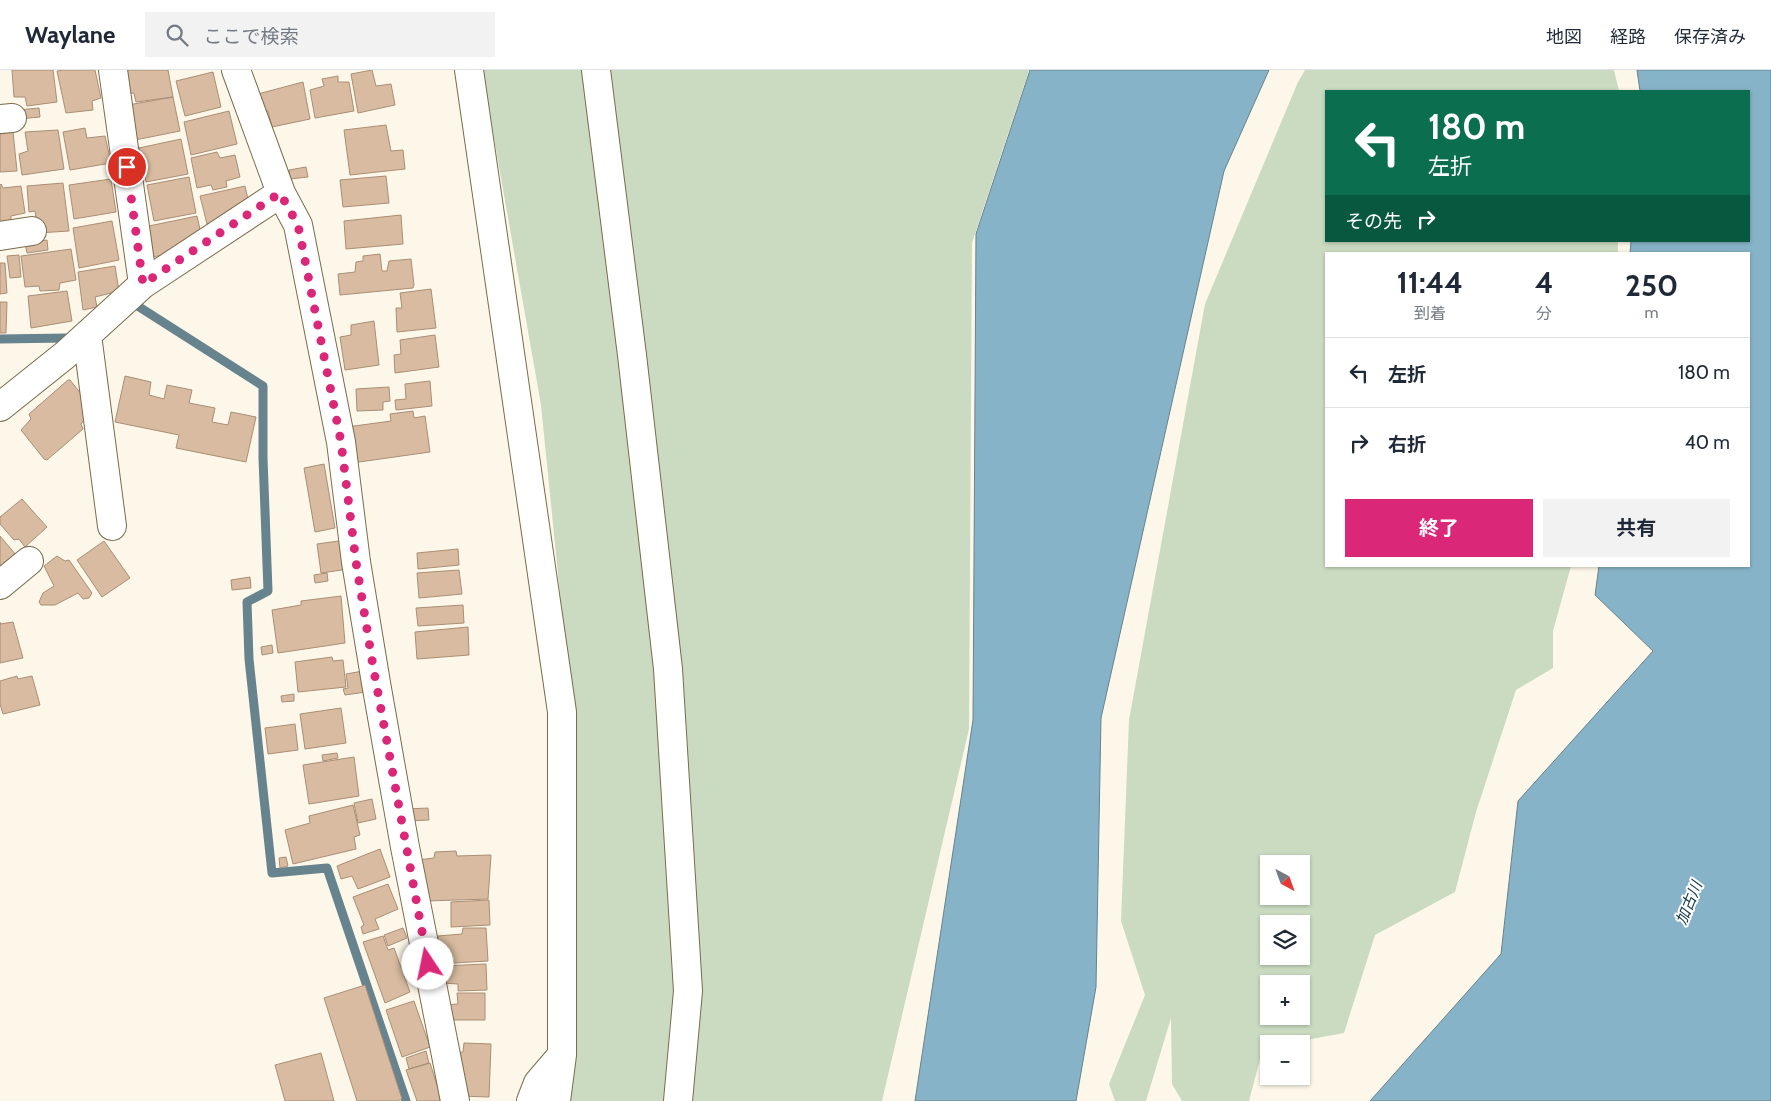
<!DOCTYPE html>
<html lang="ja">
<meta charset="utf-8">
<style>
:root{--surface:#fff;--page:#f2f2f3;--text:#1f2937;--muted:#747a83;--line:#e0e1e3;--accent:#db2777}
body{margin:0;font-family:Cabin,"Noto Sans JP",sans-serif;background:var(--page);color:var(--text);height:100vh;display:flex;flex-direction:column;font-size:19px;white-space:nowrap}
*{box-sizing:border-box;margin:0}
p{font-size:16px;color:var(--muted)}
.icon{flex:none;width:28px;height:28px;fill:none;stroke:currentColor;stroke-width:2;stroke-linecap:round;stroke-linejoin:round}
.map{position:relative;flex:1;overflow:hidden}
.panel{position:absolute;left:1325px;top:182px;width:425px;height:315px;display:flex;flex-direction:column;background:var(--surface);border-radius:0px;box-shadow:0 1px 4px #0004}
.panel>*{flex:none}
.top-card{position:absolute;left:1325px;top:20px;width:425px;height:152px;border-radius:0px;box-shadow:0 1px 4px #0004;background:#0b6e4f;color:#fff;overflow:hidden}
.needle{width:32px;rotate:139deg}
.buttons{position:absolute;left:1260px;top:785px;display:grid;gap:10px}
.buttons a{display:grid;place-items:center;width:50px;height:50px;border-radius:0px;background:var(--surface);box-shadow:0 1px 4px #0004;font-size:25px}
.pin{position:absolute;display:grid;place-items:center;width:42px;height:42px;color:#fff;margin:-21px;border:2px solid #fff;border-radius:50%;box-shadow:0 1px 5px #0007}
.me{position:absolute;width:55px;margin:-28px;rotate:349deg;stroke-linejoin:round;filter:drop-shadow(0 0 4px #0008)}
.turn{display:flex;align-items:center;gap:18px;height:105px;padding:0 20px;font-size:22px}
.turn .icon{width:65px;height:65px;stroke-width:2.5}
.turn b{display:block;font-size:35px;line-height:42px}
.then{display:flex;align-items:center;height:48px;padding:0 20px;background:#0003;gap:10px;font-size:19px}
.eta{display:flex;justify-content:space-evenly;align-items:center;height:85px;text-align:center}
.eta b{font-size:30px;font-weight:700;line-height:35px}
.primary-button{display:flex;gap:10px;margin-top:auto;padding:10px 20px}
.primary-button a{flex:1;height:58px;border-radius:0px;background:var(--accent);color:#fff;font-size:20px;font-weight:700;line-height:58px;text-align:center}
.primary-button a+a{background:var(--page);color:var(--text)}
ul{padding:0;list-style:none}
li{display:flex;align-items:center;gap:15px;height:70px;padding:0 20px;border-top:1px solid var(--line)}
li div{flex:1}
li b{display:block;font-size:19px}
li em{font-style:normal}
header{display:flex;align-items:center;gap:30px;box-sizing:border-box;height:70px;padding:0 25px;background:var(--surface);border-bottom:1px solid var(--line)}
header strong{font-size:24px}
nav{display:flex;gap:28px;margin-inline-start:auto;font-size:18px}
.search{width:350px;height:45px;background:var(--page);display:flex;align-items:center;gap:12px;box-sizing:border-box;padding:0 18px;border-radius:0px;color:var(--muted);font-size:19px}
.map>svg:first-child{display:block}
.green{fill:#cadbc1;fill-rule:evenodd}
.water{fill:#87b3c8;stroke:#66838e}
.lines{fill:none;stroke-linecap:round;stroke-linejoin:round}
.stream{stroke:#66838e;stroke-width:9}
.building{fill:#d8bba0;stroke:#aa8e75}
.minor-casing{stroke:#796c4c;stroke-width:30}
.minor{stroke:#fff;stroke-width:28}
.route{stroke:#db2777;stroke-width:9;stroke-dasharray:0 16.2}
.labels{text-anchor:middle;dominant-baseline:central;stroke-width:4;stroke-linejoin:round;paint-order:stroke}
.water-label{font-size:15px;font-style:italic;fill:#103647;stroke:#fff}
</style>
<header>
<strong>Waylane</strong>
<div class="search"><svg class="icon" aria-label="search" viewBox="0 0 24 24"><circle cx="10" cy="10" r="6"/><path d="M15 15l6 6"/></svg>ここで検索</div>
<nav><a>地図</a><a>経路</a><a>保存済み</a></nav>
</header>
<div class="map">
<svg width="1771" height="1031" viewBox="0 0 1771 1031">
<rect width="100%" height="100%" fill="#fdf7e9"/>
<path class="green" d="M482 0H1029L972 173 969 659 882 1031H570L574 967 570 623 541 335Z
M1305 0H1614L1619 21H1326V171H1618V184H1326V496H1571L1553 561V598L1516 620 1476 742 1455 822 1375 865 1344 963 1285 974H1269V977L1263 978 1249 1031H1182L1172 1014 1171 948 1146 1031H1115L1109 1014 1145 925 1121 851 1129 650 1205 234 1298 12ZM1269 794H1301V826H1269ZM1269 854H1301V886H1269ZM1269 914H1301V946H1269Z"/>
<path class="water" d="M1030 0H1269L1224 101 1101 648 1096 917 1076 1031H915L973 650 976 164Z
M1637 0H1771V1031H1370L1501 884 1518 731 1653 581 1595 525 1599 496H1749V184H1630L1631 171H1749V21H1640Z"/>
<g class="lines">
<path class="stream" d="M133 233 263 316V388L268 521 247 532 249 589 272 803 327 798 406 1031
M0 269 67 268"/>
</g>
<path class="building" d="M12 0H53L57 32 27 36 25 27H14Z
M63 0H95L101 28 92 31 93 40 66 43 57 1Z
M121 0H168L173 27 136 32 134 23 126 24Z
M372 0 376 16 391 14 395 35 358 43 351 4Z
M213 2 221 37 185 46 176 11Z
M338 6V12H349L354 41 315 48 310 20 324 16 322 9Z
M303 12 310 49 272 57 268 41H261L258 24Z
M173 27 180 61 135 70 128 35Z
M39 38 40 47 18 49V40Z
M229 41 237 74 191 85 184 52Z
M386 55 391 81 403 80 405 99 350 105 344 60Z
M85 58 87 68 105 66 111 93 70 100 63 62Z
M58 60 64 99 22 105 19 84 28 81 25 62Z
M13 62 17 101 0 102V64Z
M181 69 188 104 146 112 139 78Z
M217 82 220 88 235 85 240 107 226 111 227 117 213 120 211 115 197 118 191 88Z
M306 97 308 107 290 109 289 100Z
M386 106 389 133 343 137 340 110Z
M189 107 196 143 154 151 147 115Z
M111 109 116 142 74 149 69 115Z
M63 113 69 161 38 163 35 141 29 142 27 116Z
M1 114 3 118 21 116 25 143 11 146V151L0 152V115Z
M245 116 249 134 232 148 207 154 200 126Z
M401 145 403 174 346 179 344 151Z
M197 146 202 168 179 173 180 181 153 187 149 156Z
M112 151 119 190 79 198 73 158Z
M47 170 48 180 27 183 25 173Z
M71 179 76 210 60 213 59 220 40 221 39 216 25 217 21 186Z
M380 184 382 201H387L389 191 411 189 414 215 413 218 340 225 338 204 355 202 356 192 363 191V186Z
M19 185 21 207 10 208 7 186Z
M0 193H5L7 223 0 224Z
M115 196 119 221 95 227 97 237 83 240 78 202Z
M431 219 436 258 397 262 396 238H402L400 223Z
M67 221 72 251 31 258 28 226Z
M0 232H7L6 263H0Z
M374 251 379 295 345 300 340 267 351 265V255Z
M435 265 439 297 395 303 394 285 401 284 400 270Z
M125 306 151 312 149 325 164 329 167 315 192 320 189 333 215 338 212 352 228 355 231 342 256 347 246 392 176 378 179 365 115 352Z
M68 310H70L93 339 81 354 83 359 47 390 44 389 21 360 31 349 29 344Z
M430 311 432 336 396 340 395 330 406 329 405 314Z
M389 317 390 331 383 332V340L357 341 356 319Z
M413 341 414 348 425 346 430 382 352 393 347 357 391 351 390 344Z
M324 394 335 458 315 462 304 398Z
M22 429 47 457 25 477 19 469 14 470 0 454V447Z
M0 466 16 485 0 498Z
M346 470 349 499 321 503 317 474Z
M104 471 130 508 102 527 77 490Z
M458 479 459 495 418 499 417 483Z
M57 486 65 491 69 490 92 523 89 528 83 529 78 523 55 535H41L39 532 43 523 54 516 44 496Z
M459 500 462 524 419 528 417 503Z
M327 503 328 511 315 513 314 505Z
M250 507 251 518 232 520 231 510Z
M341 526 345 573 278 583 272 540 301 535V531Z
M463 535 464 553 418 556 416 538Z
M0 552V554L13 552 23 588 0 593Z
M468 557 469 585 417 589 415 562Z
M272 575 273 583 262 585 261 577Z
M332 587 333 591 343 590 346 617 298 622 295 592Z
M363 601 366 622 345 625 343 619 348 618 346 604Z
M17 606 18 609 32 606 40 635 3 644 0 634V611Z
M294 624V631L282 632 281 626Z
M341 638 346 673 305 679 300 644Z
M295 654 298 680 268 684 265 658Z
M337 683 338 688 323 691 322 685Z
M354 687 359 726 309 734 303 695Z
M372 729 376 749 358 753 354 733Z
M353 735 360 765 354 767 356 779 293 794 285 760 310 753 309 746Z
M428 738 429 750 407 751 406 739Z
M380 779 390 807 358 819 352 806 341 809 337 796Z
M456 781 457 786 491 785 488 829 426 831 418 790 434 788 435 782Z
M286 787 288 796 280 798 279 788Z
M388 814 398 839 375 849 379 859 363 864 361 857 364 855 353 827Z
M489 830 490 855 451 857V832Z
M403 858 407 868 388 876 384 865Z
M463 858H486L488 891 454 893 452 887 439 888 438 866 462 864Z
M383 866 388 880 394 878 410 922 385 933 363 872Z
M486 894 487 920 458 921V914L443 913 442 896Z
M365 915 402 1029 397 1031H357L324 928Z
M457 923H485V950H444V935L458 934Z
M414 931 430 977 402 987 386 940Z
M464 973 491 974 489 1027 460 1026 453 983 463 982Z
M426 981 429 993 409 999 406 988Z
M321 983 334 1031H285L275 995Z
M430 993 442 1031H417L406 1000Z"/>
<g class="lines">
<defs>
<path id="minor" d="M113 0 143 214
M236 0 281 123 298 155 341 372 356 492 376 613 405 777 455 1031
M469 0 562 642V985L556 1031
M596 0 632 285 668 599 688 921 678 1031
M0 49 12 48
M0 166 32 161
M87 265 112 456
M0 337 65 285 143 214 281 123
M0 515 29 491
M531 1031 538 1013 562 985"/>
</defs>
<use href="#minor" class="minor-casing"/>
<use href="#minor" class="minor"/>
</g>
<g class="lines">
<path class="route" d="M127 97 143 214 280 123 298 155 341 372 356 492 373 596 428 894"/>
</g>
<g class="labels">
<g class="water-label">
<text transform="translate(1689 833) rotate(-68)">加古川</text>
</g>
</g>
</svg>
<div class="buttons">
<a><svg class="needle" viewBox="-14 -14 28 28"><path d="M0-13l5 13h-10z" fill="#e53935"/><path d="M0 13l5-13h-10z" fill="#747a83"/></svg></a>
<a><svg class="icon" aria-label="layers" viewBox="0 0 24 24"><path d="M12 4l9 5-9 5-9-5zM3 14l9 5 9-5"/></svg></a>
<a>+</a>
<a>−</a>
</div>
<div class="pin" style="left:127px;top:97px;background:#d93025"><svg class="icon" aria-label="arrive" viewBox="0 0 24 24"><path d="M6 21V4h12l-3 4 3 4H6"/></svg></div>
<svg class="me" style="left:428px;top:894px" viewBox="-20 -20 40 40"><circle r="19" fill="#fff"/><path d="M0-13L10 11 0 6-10 11z" fill="#db2777"/></svg>
<div class="top-card">
<div class="turn"><svg class="icon" aria-label="left" viewBox="0 0 24 24"><path d="M17 20v-9H6M10 6l-5 5 5 5"/></svg><div><b>180 m</b>左折</div></div>
<div class="then">その先<svg class="icon" aria-label="right" viewBox="0 0 24 24"><path d="M7 20v-9h11M14 6l5 5-5 5"/></svg></div>
</div>
<section class="panel">
<div class="eta">
<div><b>11:44</b><p>到着</p></div>
<div><b>4</b><p>分</p></div>
<div><b>250</b><p>m</p></div>
</div>
<ul>
<li><svg class="icon" aria-label="left" viewBox="0 0 24 24"><path d="M17 20v-9H6M10 6l-5 5 5 5"/></svg><div><b>左折</b></div><em>180 m</em></li>
<li><svg class="icon" aria-label="right" viewBox="0 0 24 24"><path d="M7 20v-9h11M14 6l5 5-5 5"/></svg><div><b>右折</b></div><em>40 m</em></li>
</ul>
<div class="primary-button"><a>終了</a><a>共有</a></div>
</section>
</div>
